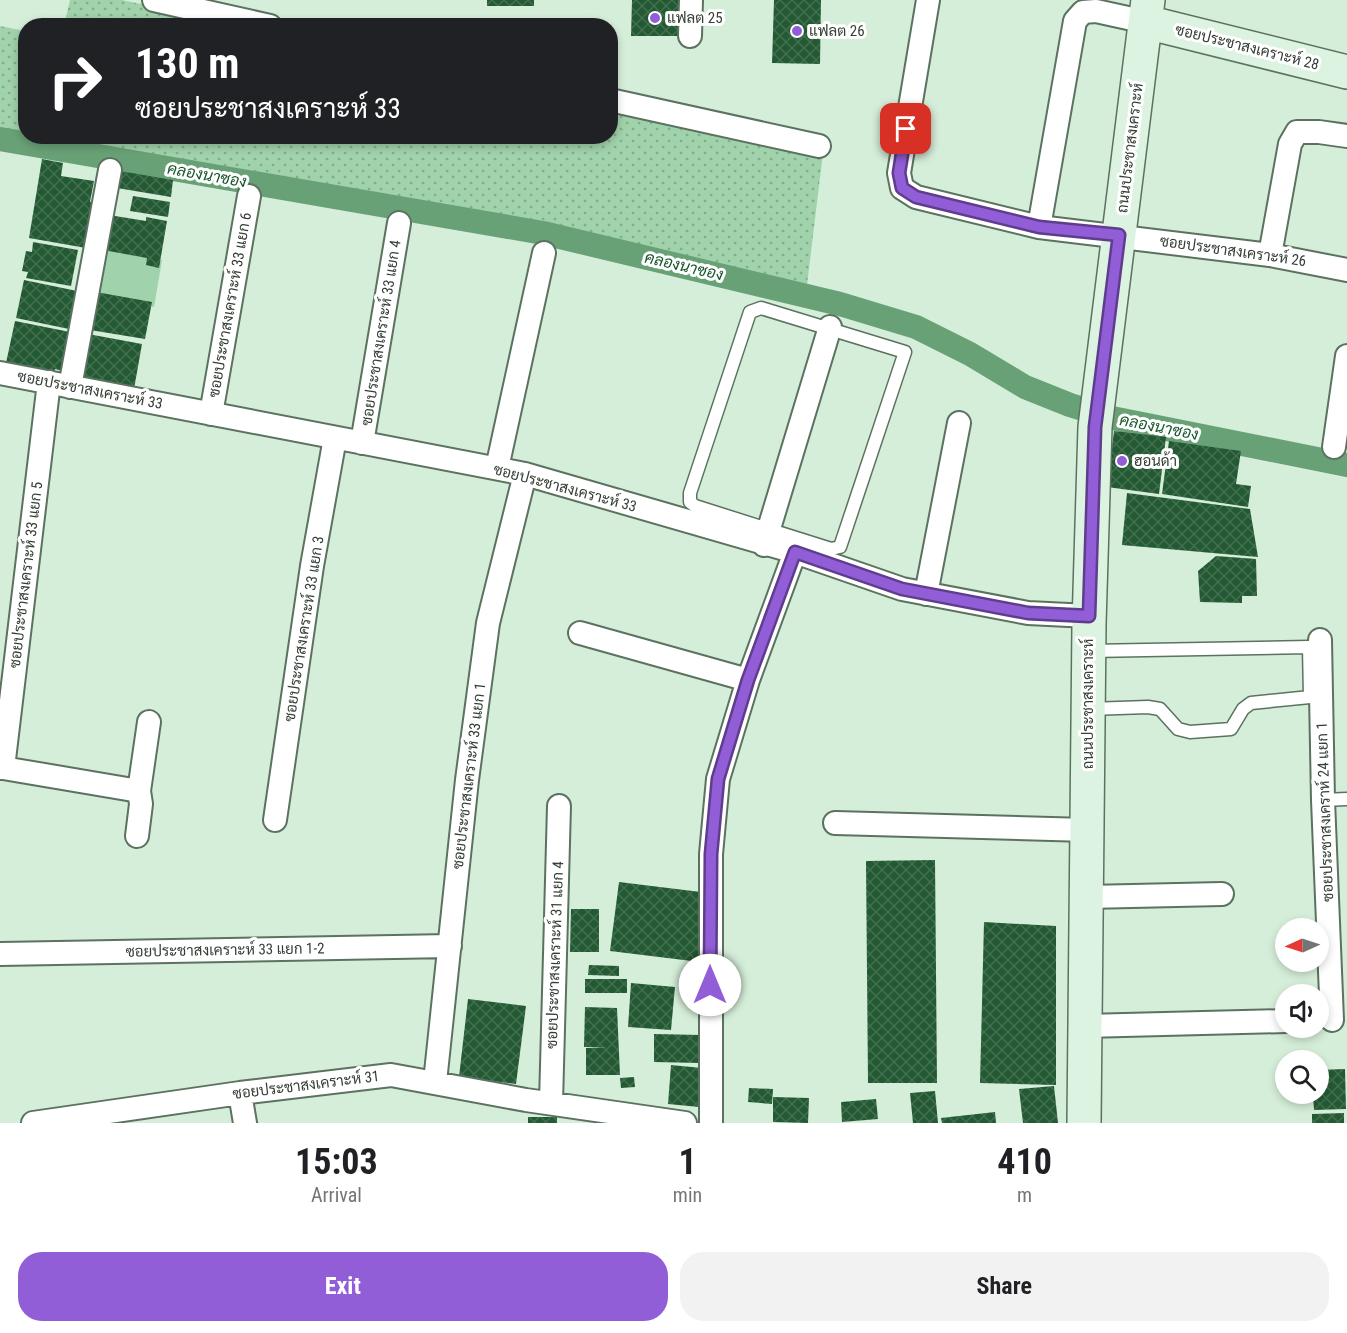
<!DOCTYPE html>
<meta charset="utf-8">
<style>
:root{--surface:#fff;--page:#f2f2f2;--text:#202124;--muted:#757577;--accent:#925ed7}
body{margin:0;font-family:"Roboto Condensed",Sarabun,sans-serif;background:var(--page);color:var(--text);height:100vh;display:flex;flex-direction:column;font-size:22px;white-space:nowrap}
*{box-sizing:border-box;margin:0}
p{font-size:20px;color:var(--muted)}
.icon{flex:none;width:33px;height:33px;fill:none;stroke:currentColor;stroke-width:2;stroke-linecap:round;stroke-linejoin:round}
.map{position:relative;height:1123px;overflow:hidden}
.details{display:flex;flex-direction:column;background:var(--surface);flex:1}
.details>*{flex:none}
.top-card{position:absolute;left:18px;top:18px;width:600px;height:126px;border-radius:24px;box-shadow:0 3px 9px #0003;background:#202124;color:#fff;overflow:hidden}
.needle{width:39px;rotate:267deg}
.tools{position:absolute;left:1275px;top:918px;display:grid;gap:12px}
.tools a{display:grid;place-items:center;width:54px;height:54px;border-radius:50%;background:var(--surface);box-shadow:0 3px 9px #0003;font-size:30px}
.pin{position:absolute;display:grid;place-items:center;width:51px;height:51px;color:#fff;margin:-26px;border-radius:12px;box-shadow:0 3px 9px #0006}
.me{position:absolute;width:66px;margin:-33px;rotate:0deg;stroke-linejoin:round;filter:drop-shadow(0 0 4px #0008)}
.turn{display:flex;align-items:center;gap:21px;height:126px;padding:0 18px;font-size:27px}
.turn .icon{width:78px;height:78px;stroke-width:2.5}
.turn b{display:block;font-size:42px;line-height:51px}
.eta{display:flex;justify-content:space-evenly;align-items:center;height:102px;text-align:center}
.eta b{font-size:36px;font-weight:700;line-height:42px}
.button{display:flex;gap:12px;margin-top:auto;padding:12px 18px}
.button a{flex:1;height:69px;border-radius:24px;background:var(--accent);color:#fff;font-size:24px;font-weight:700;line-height:69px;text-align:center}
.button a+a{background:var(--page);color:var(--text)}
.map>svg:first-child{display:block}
.grass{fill:url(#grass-dots)}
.garden{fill:#a0d2ab}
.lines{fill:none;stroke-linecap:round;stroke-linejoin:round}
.canal{stroke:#69a176;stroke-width:24}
.building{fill:url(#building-cross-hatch)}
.lane-casing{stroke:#5b7260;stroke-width:15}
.street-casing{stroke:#5b7260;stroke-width:26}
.secondary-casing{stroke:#5b7260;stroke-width:36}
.lane{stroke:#fff;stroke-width:12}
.street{stroke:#fff;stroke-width:22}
.secondary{stroke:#dcf3e2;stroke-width:33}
.route-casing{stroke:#5f3d8c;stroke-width:15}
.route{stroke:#925ed7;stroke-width:10}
.poi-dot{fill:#925ed7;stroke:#fff;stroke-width:2}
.labels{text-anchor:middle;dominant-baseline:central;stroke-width:6;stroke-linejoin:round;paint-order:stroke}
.poi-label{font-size:15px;fill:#353f36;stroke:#fff;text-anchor:start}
.street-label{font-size:15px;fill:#353f36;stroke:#fff}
.water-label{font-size:16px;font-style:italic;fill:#18562d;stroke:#fff}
</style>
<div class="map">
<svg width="1347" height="1123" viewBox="0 0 1347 1123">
<defs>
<pattern id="grass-dots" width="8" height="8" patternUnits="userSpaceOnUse" patternTransform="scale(1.5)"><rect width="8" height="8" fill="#a0d2ab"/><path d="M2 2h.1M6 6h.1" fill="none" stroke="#83ac8c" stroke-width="1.8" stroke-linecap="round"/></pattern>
<pattern id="building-cross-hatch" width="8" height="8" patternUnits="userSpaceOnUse" patternTransform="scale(1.5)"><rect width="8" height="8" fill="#235a33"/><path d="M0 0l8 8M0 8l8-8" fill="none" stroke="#436f50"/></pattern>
</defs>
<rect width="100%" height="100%" fill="#d5eed9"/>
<path class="grass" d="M70 0H122L239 25 64 26Z
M0 26 25 31V136L0 132Z
M611 107 823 153 807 285 307 181 30 137 610 136Z"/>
<path class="garden" d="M101 249 162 260 154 307 92 296Z"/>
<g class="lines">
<path class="canal" d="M0 139 543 233 840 304 916 327 970 354 1025 387 1070 405 1112 418 1347 465"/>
</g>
<path class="building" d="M487 0H534V6H487Z
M632 0H679L678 36H631Z
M774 0H821L820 64 772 63Z
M42 159 63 163 61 176 94 181 90 202H94L86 248 29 238Z
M120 171 173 180 171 197 117 188Z
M133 196 170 202 168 217 130 211Z
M109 215 146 221V217L167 221 159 268 146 265 147 258 103 250Z
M33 242 78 250 71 286 26 278 28 272 22 271 26 251 32 252Z
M24 280 77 291 69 329 16 318Z
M96 292 152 302 145 339 90 330Z
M15 321 70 332 62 371 55 369 54 373 6 363Z
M88 334 142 344 134 389 87 381 81 376Z
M1114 431 1166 437 1159 494 1107 487Z
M1169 441 1241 451 1236 484 1251 486 1248 507 1162 494Z
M1127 493 1250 509 1258 557 1122 545Z
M1216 556 1256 559 1257 596H1242V603L1200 602 1198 571Z
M935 860 937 1083H868L866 861Z
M619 882 709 893 700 962 610 951Z
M571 909H599V952H570Z
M984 922 1056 926V1085L980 1083Z
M589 965 619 966V976L588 975Z
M585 979H627V993H585Z
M631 983 675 987 671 1030 628 1027Z
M468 999 526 1006 516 1084 459 1077Z
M585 1007 617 1008 620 1075H586V1048L607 1047H584Z
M654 1034 701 1035 700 1063 654 1062Z
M671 1065 702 1068 699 1107 668 1104Z
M1345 1069 1346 1109 1314 1110 1313 1094H1318V1070Z
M634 1077 635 1087 621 1088 620 1078Z
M1054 1086 1058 1123H1023L1019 1089Z
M749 1088 773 1089 772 1104 748 1102Z
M935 1091 938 1123H913L910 1093Z
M773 1097 809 1098 808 1123 773 1122Z
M876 1099 878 1119 842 1122 841 1102Z
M995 1112 996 1123H942L941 1118Z
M1344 1113V1123H1312V1114Z
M528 1117H557V1123H528Z"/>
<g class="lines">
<defs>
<path id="lane" d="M761 308 905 352 840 547 831 549 695 506 690 502V493L750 312Z
M1089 709 1148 707 1160 709 1178 729 1190 732 1231 729 1243 709 1251 703 1310 697 1309 647 1090 651
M1323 800 1347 799"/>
<path id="street" d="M154 0 270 26
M928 0 899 173 902 188 916 197 1039 227 1270 255 1347 270
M690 36 691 0
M610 100 819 146
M1039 227 1075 21 1083 12 1096 11 1146 22
M1270 255 1290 144 1297 132H1319L1347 136
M0 373 525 474 795 552 902 589 1028 613 1089 616
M70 387 110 170
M211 414 249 196
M362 443 399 223
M1334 447 1347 356
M497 468 544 253
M764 545 830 327
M926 594 959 423
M580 633 748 680
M1320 640 1323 800 1332 1020
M0 768H3L49 382
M3 768 139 791 141 804 137 836
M139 791 149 722
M275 820 312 566 335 438
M835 823 1087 830
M1087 897 1222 894
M0 954 450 946
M1085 1026 1286 1021
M435 1082 467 780 488 623 525 474
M240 1093 245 1123
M551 1103 559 806
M33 1123 240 1093 391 1075 526 1100 685 1123
M711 1123V854L718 779 748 680 795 552"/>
<path id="secondary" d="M1146 22 1347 72
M1084 1123 1089 624 1095 427 1148 0"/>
</defs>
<use href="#lane" class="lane-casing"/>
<use href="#street" class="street-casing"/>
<use href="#secondary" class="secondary-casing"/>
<use href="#lane" class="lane"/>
<use href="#street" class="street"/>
<use href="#secondary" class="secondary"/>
</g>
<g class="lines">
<defs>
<path id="route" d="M710 985 711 854 718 779 748 680 795 552 902 589 1028 613 1089 616 1095 427 1119 235 1039 227 916 197 902 188 899 173 906 129"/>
</defs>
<use href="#route" class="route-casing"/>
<use href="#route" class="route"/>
</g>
<g class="poi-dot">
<circle cx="655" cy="18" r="6"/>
<circle cx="797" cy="31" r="6"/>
<circle cx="1122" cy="461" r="6"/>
</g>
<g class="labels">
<g class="poi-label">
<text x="667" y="18">แฟลต 25</text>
<text x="809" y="31">แฟลต 26</text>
<text x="1134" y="461">ฮอนด้า</text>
</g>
<g class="street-label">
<text transform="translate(1247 47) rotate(14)">ซอยประชาสงเคราะห์ 28</text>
<text transform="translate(1130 148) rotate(-83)">ถนนประชาสงเคราะห์</text>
<text transform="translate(1233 251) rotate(8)">ซอยประชาสงเคราะห์ 26</text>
<text transform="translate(230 305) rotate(-80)">ซอยประชาสงเคราะห์ 33 แยก 6</text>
<text transform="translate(381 333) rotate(-81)">ซอยประชาสงเคราะห์ 33 แยก 4</text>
<text transform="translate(90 390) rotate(11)">ซอยประชาสงเคราะห์ 33</text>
<text transform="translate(565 488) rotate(15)">ซอยประชาสงเคราะห์ 33</text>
<text transform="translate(26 575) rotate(-83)">ซอยประชาสงเคราะห์ 33 แยก 5</text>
<text transform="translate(304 629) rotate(-81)">ซอยประชาสงเคราะห์ 33 แยก 3</text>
<text transform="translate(1088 704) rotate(-90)">ถนนประชาสงเคราะห์</text>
<text transform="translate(469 776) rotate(-83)">ซอยประชาสงเคราะห์ 33 แยก 1</text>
<text transform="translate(1325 812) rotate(-92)">ซอยประชาสงเคราห์ 24 แยก 1</text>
<text transform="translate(225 950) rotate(-1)">ซอยประชาสงเคราะห์ 33 แยก 1-2</text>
<text transform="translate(555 955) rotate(-88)">ซอยประชาสงเคราะห์ 31 แยก 4</text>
<text transform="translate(306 1085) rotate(-7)">ซอยประชาสงเคราะห์ 31</text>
</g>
<g class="water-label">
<text transform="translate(207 175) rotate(10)">คลองนาซอง</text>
<text transform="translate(684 266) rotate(13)">คลองนาซอง</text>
<text transform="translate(1159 427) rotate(11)">คลองนาซอง</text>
</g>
</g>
</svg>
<div class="tools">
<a><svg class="needle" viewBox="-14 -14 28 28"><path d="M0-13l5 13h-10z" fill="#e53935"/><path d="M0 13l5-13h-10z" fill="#757577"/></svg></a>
<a><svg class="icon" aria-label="sound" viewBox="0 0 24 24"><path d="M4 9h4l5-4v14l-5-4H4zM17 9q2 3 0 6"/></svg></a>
<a><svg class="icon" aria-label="search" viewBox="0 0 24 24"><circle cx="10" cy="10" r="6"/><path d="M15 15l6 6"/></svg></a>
</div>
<div class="pin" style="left:906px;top:129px;background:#d93025"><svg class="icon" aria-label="arrive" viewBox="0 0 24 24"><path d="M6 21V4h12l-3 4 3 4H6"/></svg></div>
<svg class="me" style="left:710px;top:985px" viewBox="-20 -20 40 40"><circle r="19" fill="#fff"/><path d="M0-13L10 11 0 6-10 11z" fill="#925ed7"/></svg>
<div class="top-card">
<div class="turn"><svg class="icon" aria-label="right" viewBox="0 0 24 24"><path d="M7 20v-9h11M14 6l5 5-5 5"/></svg><div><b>130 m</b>ซอยประชาสงเคราะห์ 33</div></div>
</div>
</div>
<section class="details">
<div class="eta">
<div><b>15:03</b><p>Arrival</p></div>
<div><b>1</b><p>min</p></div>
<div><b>410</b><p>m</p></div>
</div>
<div class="button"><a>Exit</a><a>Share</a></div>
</section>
